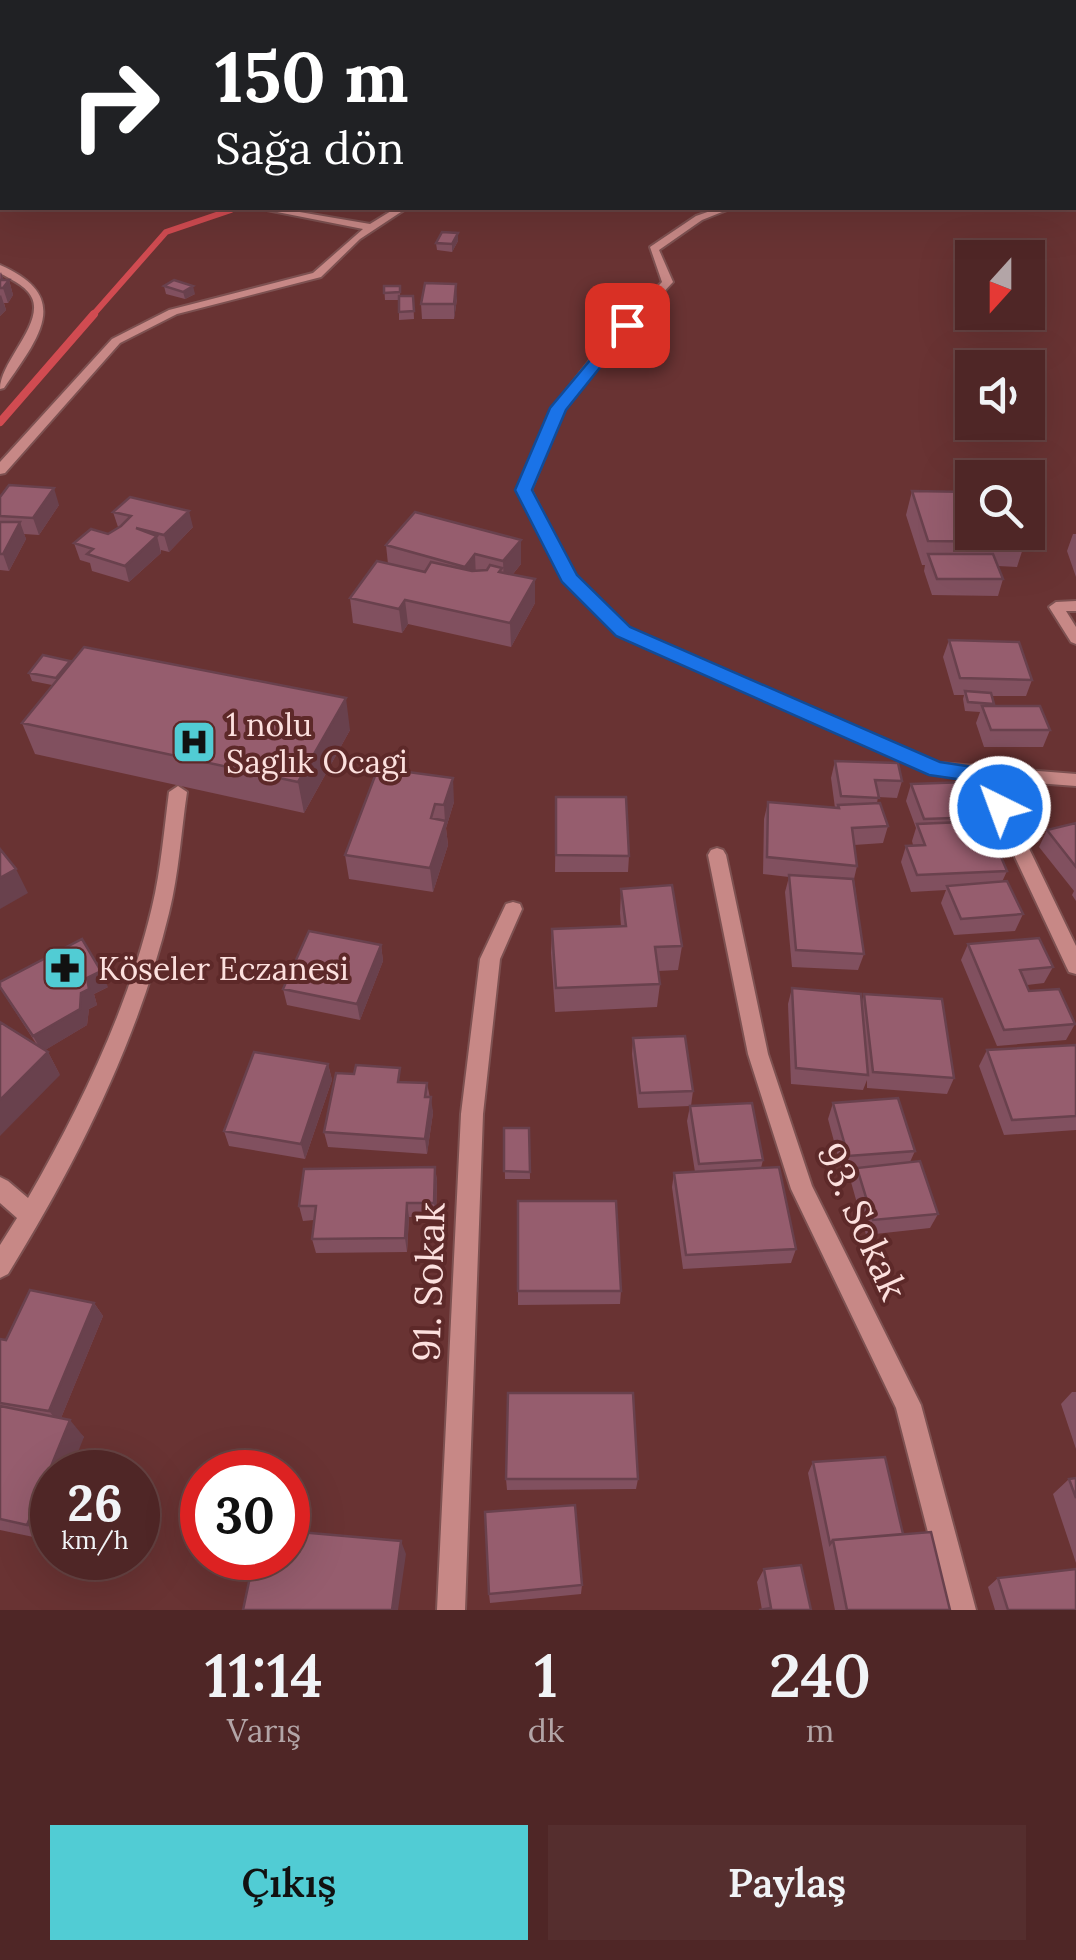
<!DOCTYPE html>
<html lang="tr">
<meta charset="utf-8">
<style>
:root{--surface:#4f2626;--page:#552e2e;--text:#f1f3f6;--muted:#b3a5a7;--line:#664343;--accent:#51ccd4}
body{margin:0;font-family:Lora,serif;background:var(--page);color:var(--text);height:100vh;display:flex;flex-direction:column;font-size:38px;white-space:nowrap}
*{box-sizing:border-box;margin:0}
p{font-size:32px;color:var(--muted)}
.icon{flex:none;width:55px;height:55px;fill:none;stroke:currentColor;stroke-width:2;stroke-linecap:round;stroke-linejoin:round}
.map{position:relative;height:1610px;overflow:hidden}
.details{display:flex;flex-direction:column;background:var(--surface);flex:1}
.details>*{flex:none}
.guide{position:absolute;left:0px;top:0px;width:1078px;height:210px;box-shadow:0 10px 40px #0002,0 0 0 2px var(--line);background:#202124;color:#fff;overflow:hidden}
.needle{width:65px;rotate:201deg}
.controls{position:absolute;left:955px;top:240px;display:grid;gap:20px}
.controls a{display:grid;place-items:center;width:90px;height:90px;border-radius:0px;background:var(--surface);box-shadow:0 10px 40px #0002,0 0 0 2px var(--line);font-size:50px}
.speed{position:absolute;left:30px;top:1450px;display:flex;gap:20px;font-size:50px;font-weight:700;text-align:center}
.speed>*{display:grid;place-content:center;width:130px;height:130px;border-radius:50%;background:var(--surface);box-shadow:0 10px 40px #0002,0 0 0 2px var(--line);line-height:1}
.speed small{font-size:25px;font-weight:400}
.speed .limit{border:15px solid #d22;background:#fff;color:#111}
.pin{position:absolute;display:grid;place-items:center;width:85px;height:85px;color:#fff;margin:-42px;border-radius:20px;box-shadow:0 5px 15px #0006}
.me{position:absolute;width:110px;margin:-55px;rotate:318deg;stroke-linejoin:round;filter:drop-shadow(0 0 8px #0008)}
.turn{display:flex;align-items:center;gap:35px;height:210px;padding:0 50px;font-size:45px}
.turn .icon{width:130px;height:130px;stroke-width:2.5}
.turn b{display:block;font-size:70px;line-height:85px}
.eta{display:flex;justify-content:space-evenly;align-items:center;height:170px;text-align:center}
.eta b{font-size:60px;font-weight:600;line-height:70px}
.button{display:flex;gap:20px;margin-top:auto;padding:20px 50px}
.button a{flex:1;height:115px;border-radius:0px;background:var(--accent);color:#111;font-size:40px;font-weight:600;line-height:115px;text-align:center}
.button a+a{background:var(--page);color:var(--text)}
.map>svg:first-child{display:block}
.lines{fill:none;stroke-linecap:round;stroke-linejoin:round}
.stream-far1{stroke:#d14b51;stroke-width:6}
.stream{stroke:#d14b51;stroke-width:8}
.minor-casing{stroke:#7d5151;stroke-width:4}
.path{stroke:#a77b7b;stroke-width:2.5;stroke-dasharray:2.5 4;stroke-linecap:butt}
.minor{fill:#c78886;fill-rule:evenodd}
.wall{fill:#81505f}
.shaded-wall{fill:#69414d}
.building{fill:#965d6e;stroke:#69414d;stroke-width:2.5}
.route{fill:#1a73e8;stroke:#114b97;stroke-width:2.5}
.labels{text-anchor:middle;dominant-baseline:central;stroke-width:8;stroke-linejoin:round;paint-order:stroke}
.poi-label{font-size:32px;fill:#fce0de;stroke:#5d2929;text-anchor:start}
.near-street-label{font-size:38px;fill:#fce0de;stroke:#5d2929}
</style>
<div class="map">
<svg width="1076" height="1610" viewBox="0 0 1076 1610">
<rect width="100%" height="100%" fill="#693333"/>
<g class="lines">
<path class="stream-far1" d="M92 316 166 232 231 210"/>
<path class="stream" d="M0 422 94 314"/>
<defs>
<path id="minor" d="M1076 5V10H1075V5Z
M0 113 2 114V118L0 119Z
M1075 129H1076V135H1075Z
M2 150V156L0 157V151Z
M257 208H276L370 224 396 208H407L360 239 321 277 177 314 120 343 5 473 0 474V462L112 339 169 310 313 273 363 229Z
M719 208H732L702 220 659 250 673 282 610 349 564 410 531 490 575 576 628 628 939 763 1076 774V786L996 780 1076 946V974L1069 972 1066 966 978 778 931 773 618 634 564 581 517 490 554 406 602 345 662 282 650 247 696 216Z
M0 265C74 297 38 338 4 388L0 389C0 362 44 324 32 298 27 286 10 279 0 273Z
M1076 601V611H1066L1076 627V644L1071 642 1049 607 1056 602Z
M178 786 187 792C181 832 179 873 169 913 138 1041 76 1164 8 1274L0 1278V1245L17 1218 0 1203V1177L8 1181 28 1198C79 1110 129 1006 152 907 161 869 164 830 169 792Z
M717 848 723 850 726 855 768 1054 812 1186 921 1405 976 1610H948L896 1408 791 1189 748 1054 708 855 711 850Z
M513 902 520 904 522 909 500 959 483 1114 465 1610H437L461 1114 480 959 506 904Z"/>
</defs>
<use href="#minor" class="minor-casing"/>
<path class="path" d="M1032 0 1040 2"/>
<use href="#minor" class="minor"/>
</g>
<path class="wall" d="M682 0H720L716 2H682Z
M458 233V241L452 252 437 250 436 243Z
M0 272 4 280H9L13 295 8 303H4L6 310 0 316Z
M164 286 195 294 185 299 166 294Z
M384 286H400V296H413L414 319 399 320V300H385Z
M457 299 454 319H422L421 304Z
M912 491 972 532 1025 542 1017 567 998 566 1003 579 998 596 932 595 924 571 925 565H922L906 515Z
M0 497 59 505 39 535 24 534 26 539 9 571 0 570Z
M113 512 193 527 169 552 161 550V553L129 582 92 571 90 563 80 560 74 543 108 534 118 527Z
M1073 534H1076V577L1067 551Z
M521 540V564L513 574 535 603 511 647 408 624 402 633 353 623 350 598 388 564 386 545Z
M949 640 1032 680 1026 696H992L993 706 1050 730 1043 747H984L976 723 980 712 965 711 963 699 964 695H954L943 657Z
M71 663 350 730 304 813 35 754 22 723 52 685 32 681 29 673Z
M835 761 902 781 897 798 878 797 877 803 888 826 883 843 854 845 857 866 854 879 864 954 858 970 792 967 785 892 789 877 763 874 764 819 768 802 835 808 831 778Z
M378 768 454 802 446 828 448 845 433 892 349 879 345 855Z
M911 784 982 817 980 821 1007 871 1002 882 1023 914 1015 931 954 935 941 903 946 890 911 892 901 862 906 846 913 845 912 841 916 828 906 801Z
M556 797 629 856 628 872H555Z
M1076 823V901L1072 895 1074 891 1039 847 1047 830Z
M621 889 682 946 678 970 658 971 660 984 657 1007 555 1012 551 953 552 929 621 926 620 913Z
M968 944 1053 967 1044 983 1027 985 1029 991 1075 1024 1066 1040 997 1046 961 960Z
M381 945 383 961 360 1020 287 1005 283 989Z
M108 987 94 994 97 1005 89 1009 87 1025 45 1050 48 1052 60 1075 37 1045 0 988Z
M792 988 862 1001 864 994 954 1078 947 1094 867 1088V1080L863 1090 791 1084 788 1004Z
M633 1038 693 1091 691 1106 763 1160 761 1168 796 1249 791 1263 683 1269 672 1187 674 1173 695 1172 687 1121 690 1106 638 1108 632 1054Z
M1076 1045V1130L1004 1135 979 1066 987 1050Z
M328 1064 332 1080 305 1159 229 1146 224 1131Z
M402 1082 427 1083 433 1113 427 1154 328 1147 324 1132Z
M833 1103 915 1151 910 1162 938 1214 930 1228 866 1235 851 1182 856 1170 842 1171 828 1119Z
M504 1128H529L530 1179H505Z
M435 1167 437 1181 436 1217H409L407 1252 316 1253 312 1239 314 1220 303 1221 299 1206Z
M518 1201 621 1291 620 1304 518 1305Z
M94 1303 103 1316 61 1418 84 1437 52 1472V1516L43 1539 0 1530V1339L6 1340Z
M1072 1392H1076V1449L1061 1404Z
M813 1462 903 1534 950 1610H835L808 1473Z
M1076 1478V1563L1053 1494 1069 1479Z
M506 1479H638L636 1489 507 1490Z
M764 1569 811 1610H762L757 1582Z
M998 1578 1076 1610H995L988 1587Z
M582 1585 581 1594 490 1603 489 1594Z"/>
<path class="shaded-wall" d="M458 233V241L452 252V244Z
M1 272 5 285 9 280 13 295 8 303 3 288H0Z
M456 284 457 299 454 319V304Z
M193 286 195 294 185 299 183 292Z
M1 295 6 310 0 316V296Z
M54 488 59 505 39 535 33 518Z
M189 511 193 527 169 552 164 535Z
M20 522 26 539 9 571 3 554Z
M157 536 161 553 129 582 125 566Z
M521 540V564L504 585 503 561Z
M475 554 476 579 466 592 465 567Z
M535 579V603L511 647 510 623Z
M405 600 408 624 402 633 399 609Z
M346 698 350 730 304 813 298 782Z
M453 778 454 802 446 828 448 845 433 892 430 868 445 822 444 805Z
M16 869 28 893 0 909V878Z
M381 945 383 961 360 1020 357 1004Z
M101 971 108 987 94 994 97 1005 89 1009 87 1025 42 1052 33 1036 81 993 87 978Z
M48 1052 60 1075 0 1136V1100Z
M328 1064 332 1080 305 1159 301 1144Z
M431 1097 433 1113 427 1154 425 1139Z
M435 1167 437 1181 436 1217 434 1203Z
M407 1203 409 1217 407 1252 405 1238Z
M94 1303 103 1316 59 1423 49 1411Z
M70 1420 84 1437 70 1472H52V1516L43 1539 27 1525Z
M401 1541 406 1554 398 1610H392Z"/>
<path class="building" d="M0 58H2V72L0 73Z
M442 232 458 233 452 244 436 243Z
M0 280H9L3 288H0Z
M174 280 193 286 183 292 164 286Z
M425 283 456 284 454 304H421Z
M384 286H400V292L384 293Z
M399 296H413L414 311 399 312Z
M9 485 54 488 33 518 0 516V497Z
M912 491 972 492V532L1021 533 1025 542 928 541Z
M130 497 189 511 164 535 136 528 157 536 125 566 87 554 93 549 74 543 91 529 108 534 121 526 131 516 113 512Z
M415 512 521 540 503 561 475 554 465 567 386 545Z
M0 522H20L3 554H0Z
M928 554H993L1003 579H937Z
M377 561 425 572 431 562 472 571 487 570 490 565 502 568 499 572 535 579 510 623 405 600 399 609 350 598Z
M949 640 1019 642 1032 680 960 678Z
M84 647 346 698 298 782 22 723Z
M43 655 70 661 56 678 29 673Z
M965 691 991 693 994 704 968 702Z
M982 706H1040L1050 730H991Z
M835 761 898 763 902 781 875 780 879 798 841 796Z
M378 768 453 778 444 805 435 804 431 818 446 821 430 868 345 855Z
M967 782 982 817 924 819 911 784Z
M556 797H626L629 856 556 855Z
M768 802 839 808 838 805 880 803 888 826 852 828 857 866 767 857Z
M986 821 1007 871 917 875 906 846 925 845 917 824Z
M1076 823V867L1047 830Z
M0 849 16 869 0 878Z
M789 875 853 879 864 954 796 950Z
M1007 881 1023 914 961 919 947 886Z
M672 885 682 946 655 947 660 984 556 988 552 929 626 926 621 889Z
M309 931 381 945 357 1004 283 989Z
M1039 938 1053 967 1020 970 1029 991 1059 989 1075 1024 1004 1030 968 944Z
M82 939 101 971 87 978 89 989 81 993 80 1009 33 1036 0 987V982Z
M792 988 861 994 868 1075 796 1068Z
M864 994 942 999 954 1078 873 1072Z
M0 1022 48 1052 0 1100Z
M685 1036 693 1091 640 1093 633 1038Z
M1076 1045V1116L1012 1120 987 1050Z
M254 1052 328 1064 301 1144 224 1131Z
M356 1065 400 1068 398 1082 427 1083 425 1097H431L425 1139 324 1132 336 1073 354 1074Z
M898 1098 915 1151 848 1156 833 1103Z
M752 1103 763 1160 699 1164 690 1106Z
M504 1128H529L530 1172 504 1171Z
M920 1161 938 1214 873 1220 857 1168Z
M435 1167 434 1203H407L405 1238 312 1239 316 1206H299L304 1169Z
M779 1167 796 1249 686 1255 674 1173Z
M518 1201H616L621 1291H518Z
M30 1290 94 1303 49 1411 0 1403V1339L6 1340Z
M508 1393H633L638 1479H506Z
M0 1406 70 1420 27 1525 0 1519Z
M885 1457 903 1534 833 1540 830 1544 813 1462Z
M1076 1478V1498L1069 1479Z
M575 1505 582 1585 489 1594 485 1512Z
M288 1531 401 1541 392 1610H243L254 1558H288Z
M931 1532 950 1610H847L833 1540Z
M801 1565 811 1610H759L771 1608 764 1569Z
M1076 1569V1610H1008L998 1578Z"/>
<path class="route" d="M622 322 634 325 566 410 532 490 577 575 630 627 940 762 993 770 1012 807 1008 813H992L977 782 929 775 616 636 562 582 515 490 550 408Z"/>
<defs>
<symbol id="hospital-square" viewBox="-11 -11 22 22"><rect x="-9" y="-9" width="18" height="18" rx="4" fill="#51ccd4" stroke="#5d2929"/><path d="M-5-5h3v3.5h4V-5h3V5h-3V1.5h-4V5h-3Z" fill="#111"/></symbol>
<symbol id="pharmacy-square" viewBox="-11 -11 22 22"><rect x="-9" y="-9" width="18" height="18" rx="4" fill="#51ccd4" stroke="#5d2929"/><path d="M-2-6h4v4h4v4h-4v4h-4v-4h-4v-4h4Z" fill="#111"/></symbol>
</defs>
<g fill-rule="evenodd">
<use href="#hospital-square" x="169" y="717" width="50" height="50"/>
<use href="#pharmacy-square" x="40" y="943" width="50" height="50"/>
</g>
<g class="labels">
<g class="poi-label">
<text x="226" y="724">1 nolu<tspan x="226" dy="37">Saglık Ocagi</tspan></text>
<text x="98" y="968">Köseler Eczanesi</text>
</g>
<g class="near-street-label">
<text transform="translate(863 1221) rotate(66)">93. Sokak</text>
<text transform="translate(428 1282) rotate(-88)">91. Sokak</text>
</g>
</g>
</svg>
<div class="controls">
<a><svg class="needle" viewBox="-14 -14 28 28"><path d="M0-13l5 13h-10z" fill="#e53935"/><path d="M0 13l5-13h-10z" fill="#b3a5a7"/></svg></a>
<a><svg class="icon" aria-label="sound" viewBox="0 0 24 24"><path d="M4 9h4l5-4v14l-5-4H4zM17 9q2 3 0 6"/></svg></a>
<a><svg class="icon" aria-label="search" viewBox="0 0 24 24"><circle cx="10" cy="10" r="6"/><path d="M15 15l6 6"/></svg></a>
</div>
<div class="speed"><div>26<small>km/h</small></div><div class="limit">30</div></div>
<div class="pin" style="left:627px;top:325px;background:#d93025"><svg class="icon" aria-label="arrive" viewBox="0 0 24 24"><path d="M6 21V4h12l-3 4 3 4H6"/></svg></div>
<svg class="me" style="left:1000px;top:807px" viewBox="-20 -20 40 40"><circle r="17" fill="#1a73e8" stroke="#fff" stroke-width="3"/><path d="M0-11L8 9 0 5-8 9z" fill="#fff"/></svg>
<div class="guide">
<div class="turn"><svg class="icon" aria-label="right" viewBox="0 0 24 24"><path d="M7 20v-9h11M14 6l5 5-5 5"/></svg><div><b>150 m</b>Sağa dön</div></div>
</div>
</div>
<section class="details">
<div class="eta">
<div><b>11:14</b><p>Varış</p></div>
<div><b>1</b><p>dk</p></div>
<div><b>240</b><p>m</p></div>
</div>
<div class="button"><a>Çıkış</a><a>Paylaş</a></div>
</section>
